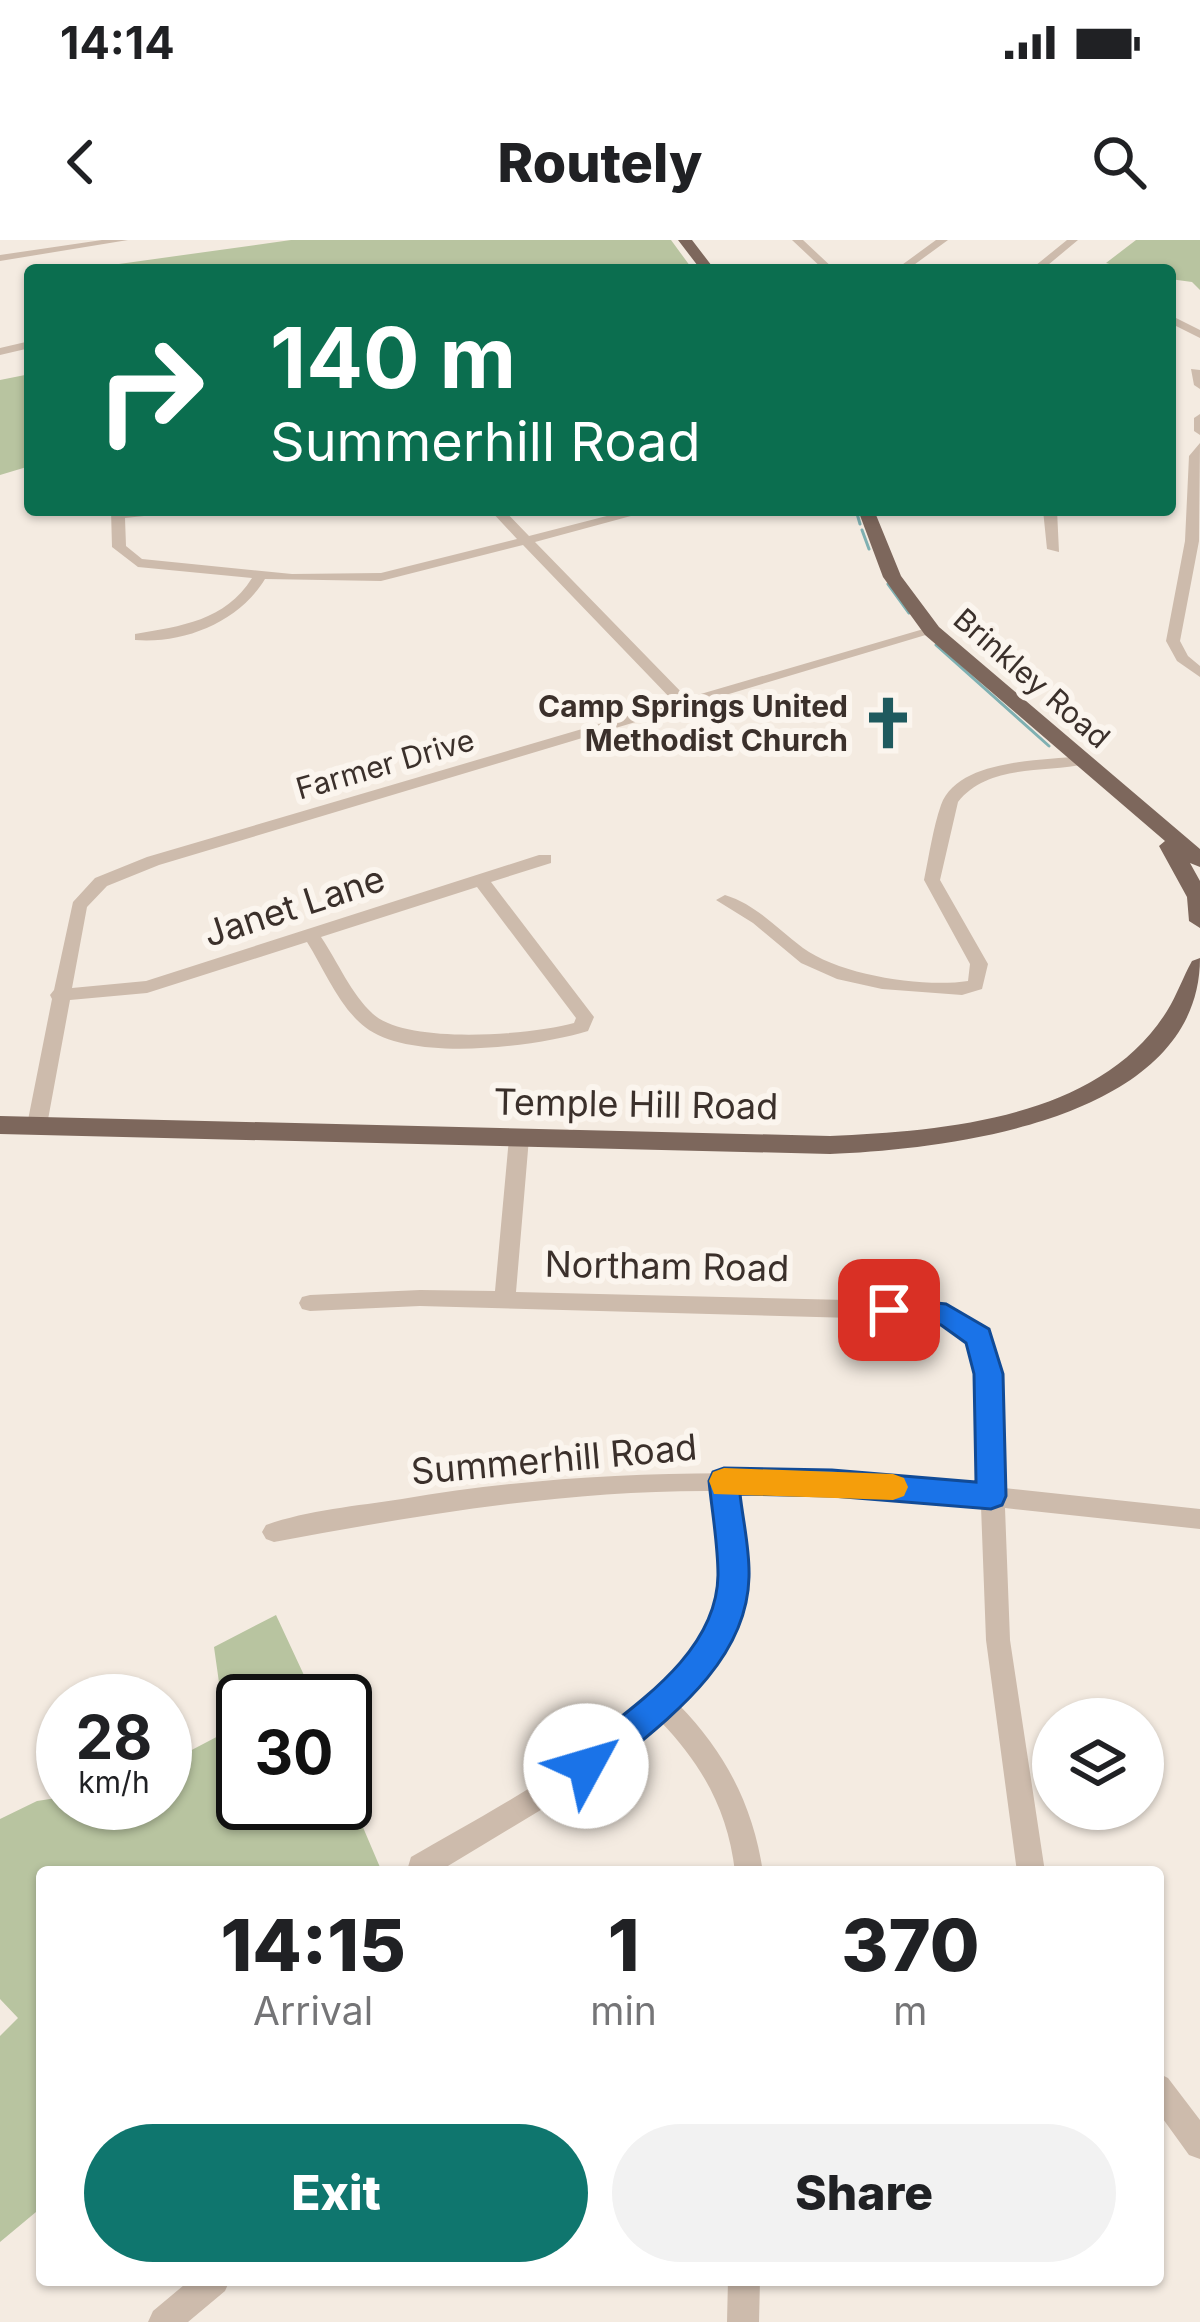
<!DOCTYPE html>
<style>
:root{--surface:#fff;--page:#f2f2f2;--text:#202124;--muted:#757577;--accent:#0f766e}
body{margin:0;font-family:Inter,sans-serif;background:var(--page);color:var(--text);height:100vh;display:flex;flex-direction:column;font-size:45px;white-space:nowrap}
*{box-sizing:border-box;margin:0}
p{font-size:39px;color:var(--muted)}
.icon{flex:none;width:66px;height:66px;fill:none;stroke:currentColor;stroke-width:2;stroke-linecap:round;stroke-linejoin:round}
.map{position:relative;flex:1;overflow:hidden}
.sheet{position:absolute;left:36px;top:1626px;width:1128px;height:420px;display:flex;flex-direction:column;background:var(--surface);border-radius:12px;box-shadow:0 3px 9px #0004}
.sheet>*{flex:none}
.banner{position:absolute;left:24px;top:24px;width:1152px;height:252px;border-radius:12px;box-shadow:0 3px 9px #0004;background:#0b6e4f;color:#fff;overflow:hidden}
.tools{position:absolute;left:1032px;top:1458px;display:grid;gap:24px}
.tools a{display:grid;place-items:center;width:132px;height:132px;border-radius:50%;background:var(--surface);box-shadow:0 3px 9px #0004;font-size:60px}
.speed{position:absolute;left:36px;top:1434px;display:flex;gap:24px;font-size:60px;font-weight:700;text-align:center}
.speed>*{display:grid;place-content:center;width:156px;height:156px;border-radius:50%;background:var(--surface);box-shadow:0 3px 9px #0004;line-height:1}
.speed small{font-size:30px;font-weight:400}
.speed .limit{border:6px solid #111;border-radius:18px;background:#fff;color:#111}
.pin{position:absolute;display:grid;place-items:center;width:102px;height:102px;color:#fff;margin:-51px;border-radius:24px;box-shadow:0 6px 18px #0006}
.me{position:absolute;width:132px;margin:-66px;rotate:51deg;stroke-linejoin:round;filter:drop-shadow(0 0 9px #0008)}
.turn{display:flex;align-items:center;gap:42px;height:252px;padding:0 48px;font-size:54px}
.turn .icon{width:156px;height:156px;stroke-width:2.5}
.turn b{display:block;font-size:84px;line-height:102px}
.eta{display:flex;justify-content:space-evenly;align-items:center;height:204px;text-align:center}
.eta b{font-size:72px;font-weight:800;line-height:84px}
.primary-button{display:flex;gap:24px;margin-top:auto;padding:24px 48px}
.primary-button a{flex:1;height:138px;border-radius:72px;background:var(--accent);color:#fff;font-size:48px;font-weight:800;line-height:138px;text-align:center}
.primary-button a+a{background:var(--page);color:var(--text)}
.status{display:flex;justify-content:space-between;align-items:center;height:84px;padding:0 60px;background:var(--surface);direction:ltr}
.status svg{height:33px;fill:currentColor}
header{display:flex;justify-content:space-between;align-items:center;height:156px;padding:0 48px;background:var(--surface);font-size:54px;font-weight:800}
.map>svg:first-child{display:block}
.green{fill:#b8c4a0}
.lines{fill:none;stroke-linecap:round;stroke-linejoin:round}
.stream{stroke:#7fb0b2;stroke-width:3}
.minor{fill:#cdbbac;fill-rule:evenodd}
.major{fill:#7d675c;fill-rule:evenodd}
.route{fill:#1a73e8;stroke:#114b97;stroke-width:3}
.slow{fill:#f59e0b}
.labels{text-anchor:middle;dominant-baseline:central;stroke-width:12;stroke-linejoin:round;paint-order:stroke}
.far-street-label{font-size:30px;fill:#3b302b;stroke:#fbf5ee}
.far-poi-label{font-size:30px;font-weight:bold;fill:#3b302b;stroke:#fbf5ee;text-anchor:end}
.street-label{font-size:36px;fill:#3b302b;stroke:#fbf5ee}
</style>
<div class="status"><b>14:14</b><svg viewBox="0 0 49 12"><path d="M0 12V9h3v3zM5 12V6h3v6zM10 12V3h3v9zM15 12V0h3v12zM26 1h20v11H26zM47 4h2v5h-2z"/></svg></div>
<header><svg class="icon" aria-label="back" viewBox="0 0 24 24"><path d="M15 5l-7 7 7 7"/></svg>Routely<svg class="icon" aria-label="search" viewBox="0 0 24 24"><circle cx="10" cy="10" r="6"/><path d="M15 15l6 6"/></svg></header>
<div class="map">
<svg width="1200" height="2082" viewBox="0 0 1200 2082">
<rect width="100%" height="100%" fill="#f4ebe1"/>
<path class="green" d="M291 0H671L693 30H76Z
M1136 0H1200V50L1192 42 1170 39V30H1130L1106 23Z
M30 134V226L0 235V140Z
M276 1375 316 1461H243V1563H345V1545L382 1632H42V1967L0 2002V1796L18 1778 0 1759V1579L37 1561 63 1557V1563H165V1524L226 1492 214 1407Z"/>
<g class="lines">
<path class="stream" d="M856 270 860 284
M862 290 869 309
M888 344 909 373
M936 405 1049 506"/>
<path class="minor" d="M102 0H128L0 21V15Z
M792 0H803L835 30H824Z
M936 0H948L907 30H895Z
M1067 0H1078L1042 30H1030Z
M1170 75 1200 90V98L1170 83Z
M30 101V108L0 115V108Z
M1191 129 1200 130V149L1194 145Z
M1200 174V195L1194 191V178Z
M1200 203 1199 301 1180 401 1188 416 1200 426V437L1177 421 1166 401 1185 301 1189 216Z
M111 270H170L163 274 125 278 126 306 142 319 292 334 381 333 517 299 490 270H504L529 296 630 270H653L535 302 687 458 927 388 939 391 159 625 107 646 87 667 72 748 146 741 539 615H551V623L491 642 594 777 588 791C535 807 411 823 365 787 339 767 324 729 307 702L147 753 70 760 47 885 37 892 27 885 52 759 50 755 54 750 73 662 95 638 147 617 674 462 523 305 381 341 265 339C239 382 184 404 135 400V394C181 386 225 381 252 338L138 327 112 307ZM477 647 576 778 574 783C531 795 407 805 373 774 351 754 338 722 321 697Z
M1043 270H1057L1059 312 1047 309Z
M1080 516 1088 521 1086 524C1043 533 988 524 958 562L940 640 988 724 982 749 962 755 882 749 837 739 801 723 753 683 716 660 725 655C757 665 776 688 803 708 840 735 923 748 968 741L970 724 924 640C929 616 933 588 941 565 958 519 1040 521 1080 516Z
M519 891 529 898 516 1052 889 1061C914 1062 940 1062 963 1073 1012 1096 1002 1202 1004 1248L1200 1269V1289L1005 1268 1010 1400 1045 1632H1017L986 1400 981 1266 848 1255 737 1251C750 1343 751 1398 679 1465 726 1513 753 1566 763 1632H735C728 1571 703 1526 661 1482L559 1559 438 1632H410L408 1627 411 1617C502 1564 681 1473 716 1371 729 1334 719 1289 714 1251 565 1250 419 1275 274 1302L266 1299 262 1292 266 1285C308 1270 357 1266 402 1259 595 1226 786 1228 981 1246 979 1205 990 1102 946 1085 929 1078 907 1079 889 1079L420 1066 310 1071 302 1069 299 1063 302 1057 310 1055 420 1050 495 1051 509 898Z
M1158 1833 1168 1838 1200 1880V1919L1189 1915 1158 1872Z
M190 2040H230L225 2051 188 2082H148L153 2071Z
M728 2040H760L759 2082H727Z"/>
<path class="major" d="M678 0H692L715 30H701Z
M858 270H874L901 336 939 387 1200 609V627L1190 623 1200 641V688L1189 681 1187 657 1159 606 1165 601 925 395 883 337Z
M1200 718C1200 880 950 909 830 914L0 894V876L830 896C943 891 1100 879 1167 771 1177 755 1183 737 1192 721Z"/>
</g>
<path class="route" d="M889 1058 946 1064 989 1089 1003 1134 1006 1256 1002 1265 991 1269 832 1256 740 1254C743 1281 750 1310 749 1337 747 1427 659 1485 598 1537L586 1542 574 1537 569 1526 574 1514C629 1468 717 1416 718 1335 718 1304 712 1272 709 1241L713 1232 724 1228 832 1230 976 1242 974 1134 966 1103 941 1085 879 1077 875 1070 879 1062Z"/>
<path class="slow" d="M724 1228 893 1234 904 1238 908 1247 904 1256 893 1260 714 1254 709 1241 713 1232Z"/>
<defs>
<symbol id="church-bare" viewBox="-9 -9 18 18"><path d="M-1.2-6h2.4v3.5h3.3v2.4h-3.3V6h-2.4V-.1h-3.3v-2.4h3.3Z" fill="#1f5a5e" stroke="#fbf5ee" stroke-width="2.5" paint-order="stroke"/></symbol>
</defs>
<g fill-rule="evenodd">
<use href="#church-bare" x="850" y="445" width="76" height="76"/>
</g>
<g class="labels">
<g class="far-street-label">
<text transform="translate(1032 438) rotate(41)">Brinkley Road</text>
<text transform="translate(385 524) rotate(-16)">Farmer Drive</text>
</g>
<g class="far-poi-label">
<text x="848" y="466">Camp Springs United<tspan x="848" dy="34">Methodist Church</tspan></text>
</g>
<g class="street-label">
<text transform="translate(294 666) rotate(-18)">Janet Lane</text>
<text transform="translate(636 864) rotate(1)">Temple Hill Road</text>
<text transform="translate(667 1026) rotate(1)">Northam Road</text>
<text transform="translate(554 1219) rotate(-5)">Summerhill Road</text>
</g>
</g>
</svg>
<div class="tools">
<a><svg class="icon" aria-label="layers" viewBox="0 0 24 24"><path d="M12 4l9 5-9 5-9-5zM3 14l9 5 9-5"/></svg></a>
</div>
<div class="speed"><div>28<small>km/h</small></div><div class="limit">30</div></div>
<div class="pin" style="left:889px;top:1070px;background:#d93025"><svg class="icon" aria-label="arrive" viewBox="0 0 24 24"><path d="M6 21V4h12l-3 4 3 4H6"/></svg></div>
<svg class="me" style="left:586px;top:1526px" viewBox="-20 -20 40 40"><circle r="19" fill="#fff"/><path d="M0-13L10 11 0 6-10 11z" fill="#1a73e8"/></svg>
<div class="banner">
<div class="turn"><svg class="icon" aria-label="right" viewBox="0 0 24 24"><path d="M7 20v-9h11M14 6l5 5-5 5"/></svg><div><b>140 m</b>Summerhill Road</div></div>
</div>
<section class="sheet">
<div class="eta">
<div><b>14:15</b><p>Arrival</p></div>
<div><b>1</b><p>min</p></div>
<div><b>370</b><p>m</p></div>
</div>
<div class="primary-button"><a>Exit</a><a>Share</a></div>
</section>
</div>
